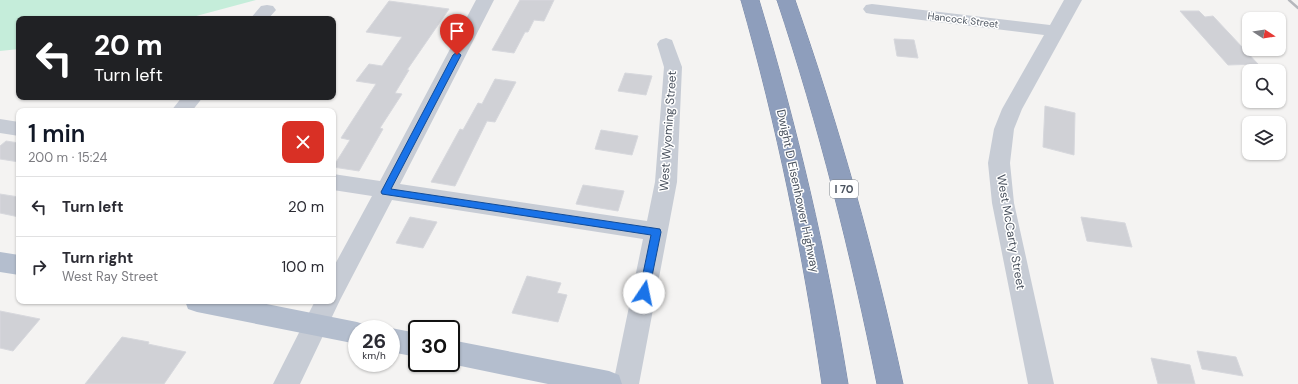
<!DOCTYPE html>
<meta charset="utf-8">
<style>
:root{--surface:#fff;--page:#f2f2f3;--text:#2b2b33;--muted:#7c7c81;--line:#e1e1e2;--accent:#111827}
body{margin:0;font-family:"DM Sans",sans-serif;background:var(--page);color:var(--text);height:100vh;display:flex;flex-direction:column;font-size:15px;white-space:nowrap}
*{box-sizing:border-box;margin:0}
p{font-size:13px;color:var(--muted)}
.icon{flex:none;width:22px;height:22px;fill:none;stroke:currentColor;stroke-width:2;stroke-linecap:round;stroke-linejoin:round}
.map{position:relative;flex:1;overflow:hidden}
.sheet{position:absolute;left:16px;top:108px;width:320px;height:196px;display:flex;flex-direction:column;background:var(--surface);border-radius:8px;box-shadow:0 1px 3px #0004}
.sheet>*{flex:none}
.top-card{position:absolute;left:16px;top:16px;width:320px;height:84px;border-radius:8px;box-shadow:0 1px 3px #0004;background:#202124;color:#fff;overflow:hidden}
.needle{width:26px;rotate:102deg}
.controls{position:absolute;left:1242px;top:12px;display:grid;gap:8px}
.controls a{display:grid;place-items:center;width:44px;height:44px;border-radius:8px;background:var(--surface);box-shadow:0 1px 3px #0004;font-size:20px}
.speed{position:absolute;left:348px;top:320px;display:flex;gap:8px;font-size:20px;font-weight:700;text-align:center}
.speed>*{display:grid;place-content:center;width:52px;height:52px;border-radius:50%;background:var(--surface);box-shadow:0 1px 3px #0004;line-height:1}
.speed small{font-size:10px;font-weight:400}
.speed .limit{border:2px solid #111;border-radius:6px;background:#fff;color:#111}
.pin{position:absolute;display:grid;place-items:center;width:34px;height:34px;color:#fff;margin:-41px -17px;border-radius:50% 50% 50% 0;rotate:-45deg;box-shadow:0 0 4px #0007}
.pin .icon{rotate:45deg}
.me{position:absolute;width:44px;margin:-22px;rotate:11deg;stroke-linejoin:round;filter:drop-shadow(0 0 3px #0008)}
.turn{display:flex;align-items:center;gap:14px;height:84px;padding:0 12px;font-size:18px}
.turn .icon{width:52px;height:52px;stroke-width:2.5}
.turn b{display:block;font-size:28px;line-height:34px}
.round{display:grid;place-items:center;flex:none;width:42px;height:42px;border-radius:8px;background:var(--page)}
.head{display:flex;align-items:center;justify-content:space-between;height:68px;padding:0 12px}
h1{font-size:24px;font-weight:600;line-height:30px;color:var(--accent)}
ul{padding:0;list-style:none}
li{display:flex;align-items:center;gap:12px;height:60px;padding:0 12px;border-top:1px solid var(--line)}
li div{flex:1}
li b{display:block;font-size:15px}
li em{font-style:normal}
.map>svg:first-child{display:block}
.green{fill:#c5edda}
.building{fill:#d0d1d6;stroke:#d7d8dd}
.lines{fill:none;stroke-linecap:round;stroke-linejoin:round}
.highway-casing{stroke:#7989a8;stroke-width:1}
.minor{fill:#c7ccd5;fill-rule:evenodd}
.major{fill:#b4bece;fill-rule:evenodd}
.highway{fill:#8e9ebc;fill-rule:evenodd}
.rail{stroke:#b5b7bc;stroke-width:2.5}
.route{fill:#1a73e8;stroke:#114b97}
.labels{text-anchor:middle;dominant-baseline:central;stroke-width:3;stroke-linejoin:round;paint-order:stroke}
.far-street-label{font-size:10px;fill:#4b535f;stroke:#fff}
.shield{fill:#fff;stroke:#81878f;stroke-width:1}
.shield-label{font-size:11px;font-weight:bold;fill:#4b535f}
.street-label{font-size:12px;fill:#4b535f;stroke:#fff}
</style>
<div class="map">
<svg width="1298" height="384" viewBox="0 0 1298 384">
<rect width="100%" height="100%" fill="#f4f3f2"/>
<path class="green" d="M0 0H256L185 19H19V49L0 51Z"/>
<path class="building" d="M520 0H554L544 21 534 20 528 32H525L514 53 492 50Z
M389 1 449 9 407 70H409L395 93 402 94 380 128 383 129 359 171 333 167 350 140 341 138 376 84 356 81 369 64 382 66 402 37 366 32Z
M1180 11H1199L1205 17 1213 16 1258 64 1228 65Z
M894 39 914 40 918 58 897 56Z
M625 73 652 76 646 95 618 91Z
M495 79 516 82 495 122 487 121 455 186 431 182 460 129 463 130 478 103 482 104Z
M1045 106 1075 113 1074 155 1043 147Z
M601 130 638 136 632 155 595 149Z
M6 141 19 143V162L0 159V146Z
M583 185 624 191 618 211 576 204Z
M0 194 19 197V217L0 213Z
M410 217 437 222 423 248 396 243Z
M1081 217 1125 223 1132 247 1087 241Z
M527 276 561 283 557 293 567 295 558 322 512 313Z
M0 311 40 319 13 351 0 348Z
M122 337 149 342 148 344 186 352 164 384H85Z
M1197 351 1236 357 1243 376 1202 369Z
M1151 358 1190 365 1195 384H1158Z"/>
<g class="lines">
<defs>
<path id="highway" d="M741 0H759C797 126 827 254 848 384H822C803 254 777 126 741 0Z
M777 0H795C839 126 875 254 903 384H877C851 254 819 126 777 0Z"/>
</defs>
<use href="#highway" class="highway-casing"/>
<path class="minor" d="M476 0H494L400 184 647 221 655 182 664 67 657 44 660 40 666 38 672 40 682 67 677 182 639 384H613L643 239 392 200 340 300 300 384H273L315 301H333V268L372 196 333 190V174L380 181Z
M1064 0H1082L1022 109 1014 129 1010 163 1014 203 1054 384H1028L992 203 988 163 994 129 1002 109 1044 35 872 14 866 13 863 9 866 5 872 4 1050 25Z
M267 5 273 6 276 10 268 19H250L261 6Z
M182 97H203L192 111H171Z
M0 119 19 122V136L0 133Z"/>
<path class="major" d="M0 252 19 255V275L0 272Z
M185 301H252L357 322 366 325 368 329H357V344L197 312 188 309Z
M391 328 417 333V357L391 352V329H389Z
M451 340 609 371 619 375 622 384H548L451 364 449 363H451Z"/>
<use href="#highway" class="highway"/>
<path class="rail" d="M1289 0 1298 8"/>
</g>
<path class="route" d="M457 52 461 55 391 189 660 229 661 232 648 296 644 297 639 293 651 235 382 194 381 192 453 55Z"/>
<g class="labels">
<g class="far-street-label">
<text transform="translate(963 20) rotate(7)">Hancock Street</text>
</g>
<rect class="shield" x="830" y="180" width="28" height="18" rx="3"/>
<g class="shield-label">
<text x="844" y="189">I 70</text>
</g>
<g class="street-label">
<text transform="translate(668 131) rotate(-86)">West Wyoming Street</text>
<text transform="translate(798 191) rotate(78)">Dwight D Eisenhower Highway</text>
<text transform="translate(1011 232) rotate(80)">West McCarty Street</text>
</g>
</g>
</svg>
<div class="controls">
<a><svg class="needle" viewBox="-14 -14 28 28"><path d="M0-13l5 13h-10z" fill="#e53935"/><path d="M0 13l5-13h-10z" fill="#7c7c81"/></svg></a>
<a><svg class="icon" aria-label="search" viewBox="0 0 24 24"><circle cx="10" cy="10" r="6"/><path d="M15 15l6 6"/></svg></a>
<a><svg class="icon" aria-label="layers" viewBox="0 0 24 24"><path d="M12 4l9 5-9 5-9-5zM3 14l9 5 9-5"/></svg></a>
</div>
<div class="speed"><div>26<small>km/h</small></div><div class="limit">30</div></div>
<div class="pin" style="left:457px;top:55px;background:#d93025"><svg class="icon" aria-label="arrive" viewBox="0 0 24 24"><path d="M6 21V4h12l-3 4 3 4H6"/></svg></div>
<svg class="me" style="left:644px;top:293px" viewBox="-20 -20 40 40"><circle r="19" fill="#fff"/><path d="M0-13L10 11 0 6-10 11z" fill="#1a73e8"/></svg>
<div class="top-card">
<div class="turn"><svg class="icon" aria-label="left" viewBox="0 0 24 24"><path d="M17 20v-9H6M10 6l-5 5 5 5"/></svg><div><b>20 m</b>Turn left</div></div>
</div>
<section class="sheet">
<div class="head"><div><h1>1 min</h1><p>200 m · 15:24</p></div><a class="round" style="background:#d93025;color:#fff"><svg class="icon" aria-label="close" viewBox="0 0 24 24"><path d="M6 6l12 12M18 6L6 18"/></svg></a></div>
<ul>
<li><svg class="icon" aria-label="left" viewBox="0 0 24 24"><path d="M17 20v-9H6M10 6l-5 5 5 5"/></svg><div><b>Turn left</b></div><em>20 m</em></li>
<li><svg class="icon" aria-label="right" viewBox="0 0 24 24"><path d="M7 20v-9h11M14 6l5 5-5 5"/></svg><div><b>Turn right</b><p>West Ray Street</p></div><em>100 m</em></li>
</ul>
</section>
</div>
